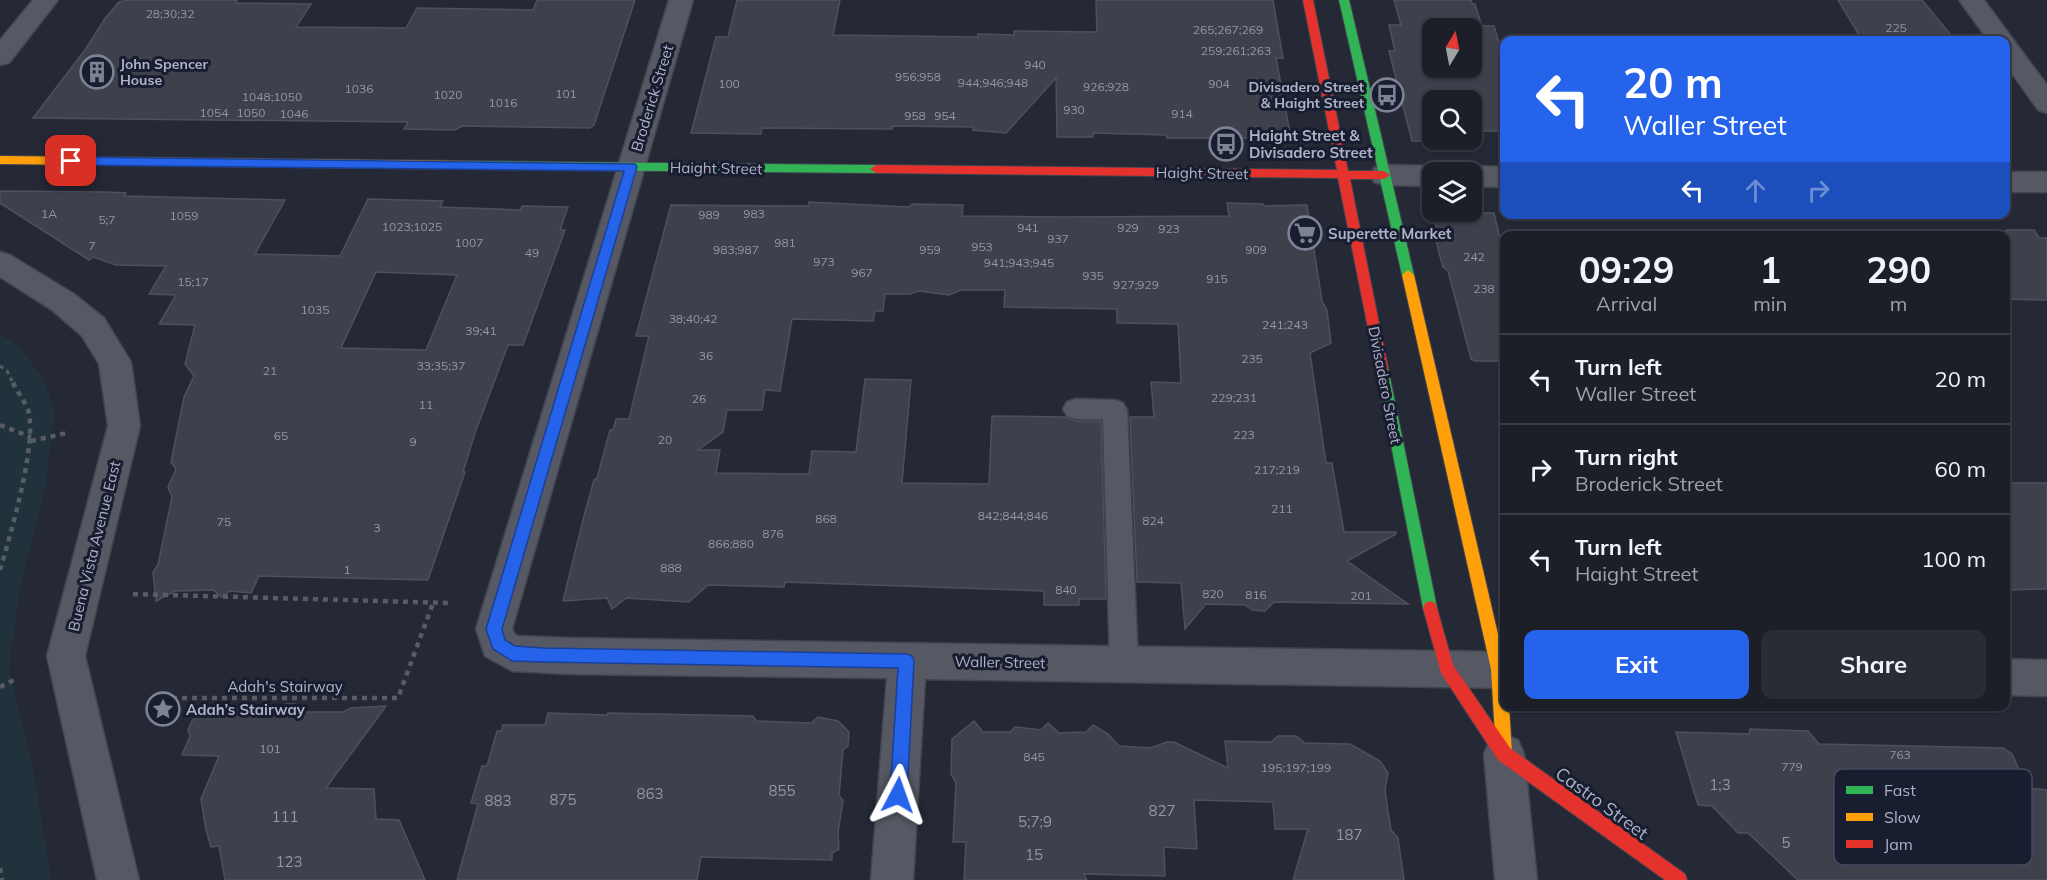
<!DOCTYPE html>
<meta charset="utf-8">
<style>
:root{--surface:#1c1f28;--page:#292c34;--text:#f1f3f6;--muted:#a0a2a8;--line:#3a3d45;--accent:#2563eb}
body{margin:0;font-family:Mulish,sans-serif;background:var(--page);color:var(--text);height:100vh;display:flex;flex-direction:column;font-size:22px;white-space:nowrap}
*{box-sizing:border-box;margin:0}
p{font-size:20px;color:var(--muted)}
.icon{flex:none;width:33px;height:33px;fill:none;stroke:currentColor;stroke-width:2;stroke-linecap:round;stroke-linejoin:round}
.map{position:relative;flex:1;overflow:hidden}
.sheet{position:absolute;left:1500px;top:231px;width:510px;height:480px;display:flex;flex-direction:column;background:var(--surface);border-radius:12px;box-shadow:0 2px 4px #0004,0 0 0 2px var(--line)}
.sheet>*{flex:none}
.top-card{position:absolute;left:1500px;top:36px;width:510px;height:183px;border-radius:12px;box-shadow:0 2px 4px #0004,0 0 0 2px var(--line);background:#2563eb;color:#fff;overflow:hidden}
.needle{width:39px;rotate:10deg}
.controls{position:absolute;left:1422px;top:18px;display:grid;gap:12px}
.controls a{display:grid;place-items:center;width:60px;height:60px;border-radius:12px;background:var(--surface);box-shadow:0 2px 4px #0004,0 0 0 2px var(--line);font-size:30px}
.pin{position:absolute;display:grid;place-items:center;width:51px;height:51px;color:#fff;margin:-26px;border-radius:12px;box-shadow:0 3px 9px #0006}
.me{position:absolute;width:66px;margin:-33px;rotate:4deg;stroke-linejoin:round;filter:drop-shadow(0 0 4px #0008)}
.turn{display:flex;align-items:center;gap:21px;height:126px;padding:0 24px;font-size:27px}
.turn .icon{width:78px;height:78px;stroke-width:2.5}
.turn b{display:block;font-size:42px;line-height:51px}
.lanes{display:flex;align-items:center;height:57px;padding:0 24px;background:#0003;justify-content:center;gap:30px;direction:ltr}
.lanes .off{opacity:.35}
.eta{display:flex;justify-content:space-evenly;align-items:center;height:102px;text-align:center}
.eta b{font-size:36px;font-weight:700;line-height:42px}
.button{display:flex;gap:12px;margin-top:auto;padding:12px 24px}
.button a{flex:1;height:69px;border-radius:12px;background:var(--accent);color:#fff;font-size:24px;font-weight:700;line-height:69px;text-align:center}
.button a+a{background:var(--page);color:var(--text)}
ul{padding:0;list-style:none}
li{display:flex;align-items:center;gap:18px;height:90px;padding:0 24px;border-top:2px solid var(--line)}
li div{flex:1}
li b{display:block;font-size:22px}
li em{font-style:normal}
.map>svg:first-child{display:block}
.green{fill:#22323c}
.building{fill:#3e414c;stroke:#4d505e;stroke-width:1.5;fill-rule:evenodd}
.lines{fill:none;stroke-linecap:round;stroke-linejoin:round}
.lane-casing{stroke:#42444e;stroke-width:3}
.street-casing{stroke:#42444e;stroke-width:3}
.fast-casing{stroke:#42444e;stroke-width:2}
.slow-casing{stroke:#42444e;stroke-width:2}
.jam-casing{stroke:#42444e;stroke-width:2}
.path-far1{stroke:#585c66;stroke-width:3;stroke-dasharray:4 4;stroke-linecap:butt}
.path{stroke:#585c66;stroke-width:4.5;stroke-dasharray:5 5;stroke-linecap:butt}
.lane{fill:#565864;fill-rule:evenodd}
.street{fill:#565864;fill-rule:evenodd}
.fast{fill:#30b455;fill-rule:evenodd}
.slow{fill:#ff9f0a;fill-rule:evenodd}
.jam{fill:#e5322d;fill-rule:evenodd}
.route{fill:#2563eb;stroke:#184099;stroke-width:1.5}
.labels{text-anchor:middle;dominant-baseline:central;stroke-width:6;stroke-linejoin:round;paint-order:stroke}
.number-label{font-size:12px;fill:#9296a9}
.far-poi-label{font-size:14px;font-weight:bold;fill:#aeb2c8;stroke:#191d30;text-anchor:start}
.street-label{font-size:15px;fill:#aeb2c8;stroke:#191d30}
.poi-label{font-size:15px;font-weight:bold;fill:#aeb2c8;stroke:#191d30;text-anchor:start}
.near-number-label{font-size:15px;fill:#9296a9}
.near-street-label{font-size:18px;fill:#aeb2c8;stroke:#191d30}
.key{fill:#191d30;stroke:#464a5e;stroke-width:1.5}
.key-label{font-size:16px;fill:#aeb2c8}
</style>
<div class="map">
<svg width="2047" height="880" viewBox="0 0 2047 880">
<rect width="100%" height="100%" fill="#252936"/>
<path class="green" d="M0 334 17 346 44 378 54 413 45 490 21 581 9 668 34 776 51 880H0Z"/>
<path class="building" d="M128 0H237L236 3 311 4 296 27 406 28 417 8 533 10 537 0H635L594 125 590 128 462 126 455 130 404 129 408 122 33 118 85 50 106 17 119 2Z
M737 0H840L833 35 978 37V34L1014 35V31L1097 32 1096 0H1273L1283 58H1276L1291 138H1167L1166 135 1093 133V137H1057L1056 78 1006 133 973 130V127L892 126V129L762 128 761 134 691 133 716 37H728Z
M1394 0H1471L1472 4H1475L1482 26H1494L1504 59V131H1472V100H1432V140H1469L1470 142 1412 141 1389 51H1395L1389 25H1401ZM1432 28H1472V68H1432Z
M1838 0H1922L1955 40H1883L1880 35H1859Z
M0 191 105 192 126 193 124 196 285 200 255 254 340 256 368 199 443 201 440 207 520 210 522 206 568 207 560 230H565L523 345H508L475 433 463 472H465L428 580 259 576 251 593 230 591 221 597 214 590 175 591 156 601 153 572 158 565 172 497 168 487 176 469 171 462 184 397 194 376 185 364 195 325 159 324 176 295 149 294 166 266 116 265 93 257 89 260 0 203ZM376 272 457 275 426 350 341 348Z
M809 202 909 207 912 204 963 205 962 216 1062 217 1229 216 1227 203 1263 204 1264 206 1307 205 1322 301 1327 310 1331 343 1310 353 1326 463H1332L1344 532H1396V534L1347 561 1408 604 1274 602 1265 611 1252 610 1245 605 1206 604 1185 629 1181 583 1137 582 1130 417H1154L1151 382 1181 383 1178 324 1117 323V309L1004 307 1005 290H961L949 295 919 291 910 294H885L883 311H875L873 321 792 319 780 391 765 390 762 410H727L723 432 698 450H720L716 473 809 474 812 451 856 452 865 379 911 380 902 483 989 484 992 416 1065 417 1075 421H1101L1106 599H1079V605H1044V591L785 582 784 587 708 585 689 602 626 598 612 609 607 598 563 601 584 516 594 480 597 478 610 430H613L616 419H629L649 336H636L671 205 809 206Z
M1437 213H1494L1504 255V361H1475L1471 359 1448 271 1443 267 1439 253 1435 236Z
M2006 230H2034L2039 238H2047V300L2006 299Z
M2006 483H2047V589L2006 590Z
M286 704H295L305 712H343L351 708 386 706 326 788 374 789 376 819 399 820 425 880H225L219 846 211 847 206 830 201 799 219 756 182 755 190 736 188 730 192 721 202 710 212 706 273 711Z
M548 713 607 715 608 713 753 716 756 721 811 723 818 717 838 721 849 732 848 746 843 750 839 795 843 801 838 832 839 849 832 853V860L701 857 697 880H457L478 804 471 803 482 766H487L497 731H501L503 725H545Z
M974 721 983 732H1010L1015 727 1041 730 1048 723 1059 733 1086 732 1093 725 1108 734 1119 746 1150 748 1167 742H1174L1228 768 1225 741 1271 742 1278 736H1296L1305 743 1350 744 1380 761 1388 773 1385 789 1387 805 1391 830 1398 838 1404 880H1293L1308 829H1275L1273 802 1194 800 1197 849 1164 847 1165 876 1084 874 1087 880H964L966 842H953L956 783 951 774 952 739Z
M1750 729 1808 731 1819 744 2003 748 2012 754 2027 788 2047 790V880H1798L1748 833H1738L1712 806 1698 805 1676 732 1749 734Z"/>
<g class="lines">
<defs>
<path id="lane" d="M1075 399 1115 400 1123 403 1127 410 1138 664 1134 673 1124 677 1114 673 1110 664 1103 419H1075L1067 416 1063 409 1067 402Z"/>
<path id="street" d="M33 0H58L9 63 0 65V40Z
M669 0H693L512 629 514 633 517 636 568 638 1504 652V688L925 679 913 880H871L887 678 568 674 512 671 485 656 476 629Z
M1959 0H1984L2047 85V113L2038 110 2006 65V40H1988Z
M1384 165 1432 166 1442 169 1444 172H1432V186L1384 185 1374 182 1370 175 1374 168Z
M1472 166 1504 167V187L1472 186V172H1460L1462 169Z
M2006 172H2047V192H2006Z
M0 252 10 255 74 294 104 318 131 362 140 426 85 656 139 880H97L47 656 108 426 99 364 82 336 52 310 0 277Z
M2006 659 2047 660V696L2006 695Z
M1504 735 1518 740 1524 754 1537 880H1495L1484 754 1490 740Z"/>
<path id="fast" d="M1339 0H1349L1414 275 1408 280 1402 275Z
M468 161 876 165 882 169 876 173 468 169 462 165Z
M1382 363 1388 368 1437 608 1435 613 1430 615 1425 613 1423 608 1376 368Z"/>
<path id="slow" d="M0 156 468 161 474 165 468 169 0 164Z
M1408 270 1414 275 1504 660V706H1509L1512 752 1510 758 1504 760 1498 758 1496 752 1491 669 1402 275Z"/>
<path id="jam" d="M1303 0H1313L1348 171H1384L1390 175 1384 179H1350L1388 368 1387 372H1377L1376 368 1338 178 876 173 870 169 876 165 1337 170Z
M1430 601 1435 603 1437 608 1453 665 1510 748 1685 874 1687 880H1665L1498 760 1441 673 1423 608 1425 603Z"/>
</defs>
<use href="#lane" class="lane-casing"/>
<use href="#street" class="street-casing"/>
<use href="#fast" class="fast-casing"/>
<use href="#slow" class="slow-casing"/>
<use href="#jam" class="jam-casing"/>
<path class="path-far1" d="M0 366 7 371 13 383"/>
<path class="path" d="M0 425 31 437
M31 441 67 433
M0 570C10 536 38 442 28 410 24 400 17 391 12 381
M133 594 449 603
M0 687 14 680
M172 698H398L433 603
M0 868 2 880"/>
<use href="#lane" class="lane"/>
<use href="#street" class="street"/>
<use href="#fast" class="fast"/>
<use href="#slow" class="slow"/>
<use href="#jam" class="jam"/>
</g>
<path class="route" d="M71 157 635 164 637 167 502 629 505 640 515 646 543 648 907 654 912 656 914 661 907 795 904 800 898 803 893 800 890 795 898 668 543 662 512 661 493 649 486 629 624 171 71 165 65 161Z"/>
<defs>
<symbol id="building-ring" viewBox="-11 -11 22 22"><circle r="9.5" fill="#191d30" stroke="#7e8295" stroke-width="1.5"/><path d="M-4-6H4V6H1V3H-1V6H-4ZM-2.5-4.3h1.7v1.8h-1.7ZM.8-4.3h1.7v1.8H.8ZM-2.5-1h1.7V.8h-1.7ZM.8-1h1.7V.8H.8Z" fill="#7e8295"/></symbol>
<symbol id="bus-ring" viewBox="-11 -11 22 22"><circle r="9.5" fill="#191d30" stroke="#7e8295" stroke-width="1.5"/><path d="M-5-6H5V4H4V6H2V4H-2V6H-4V4H-5ZM-3.5-4V0h7V-4ZM-3.5 1.2v1.5H-2V1.2ZM2 1.2v1.5H3.5V1.2Z" fill="#7e8295"/></symbol>
<symbol id="supermarket-ring" viewBox="-11 -11 22 22"><circle r="9.5" fill="#191d30" stroke="#7e8295" stroke-width="1.5"/><path d="M-6-5.5h2.5l.6 2H6L4.5 2H-2.5L-4.4-4H-6ZM-1.5 3.2a1.3 1.3 0 1 0 .1 0ZM3 3.2a1.3 1.3 0 1 0 .1 0Z" fill="#7e8295"/></symbol>
<symbol id="sight-ring" viewBox="-11 -11 22 22"><circle r="9.5" fill="#191d30" stroke="#7e8295" stroke-width="1.5"/><path d="M0-6L1.8-2.2L6-1.7L2.9 1.2L3.7 5.4L0 3.3L-3.7 5.4L-2.9 1.2L-6-1.7L-1.8-2.2Z" fill="#7e8295"/></symbol>
</defs>
<g fill-rule="evenodd">
<use href="#building-ring" x="78" y="53" width="38" height="38"/>
<use href="#bus-ring" x="1368" y="76" width="38" height="38"/>
<use href="#bus-ring" x="1207" y="125" width="38" height="38"/>
<use href="#supermarket-ring" x="1286" y="214" width="38" height="38"/>
<use href="#sight-ring" x="144" y="690" width="38" height="38"/>
</g>
<g class="labels">
<g class="number-label">
<text x="170" y="13">28;30;32</text>
<text x="1896" y="27">225</text>
<text x="1228" y="29">265;267;269</text>
<text x="1236" y="50">259;261;263</text>
<text x="1035" y="64">940</text>
<text x="918" y="76">956;958</text>
<text x="993" y="82">944;946;948</text>
<text x="729" y="83">100</text>
<text x="1219" y="83">904</text>
<text x="1106" y="86">926;928</text>
<text x="359" y="88">1036</text>
<text x="566" y="93">101</text>
<text x="448" y="94">1020</text>
<text x="272" y="96">1048;1050</text>
<text x="503" y="102">1016</text>
<text x="1074" y="109">930</text>
<text x="214" y="112">1054</text>
<text x="251" y="112">1050</text>
<text x="294" y="113">1046</text>
<text x="1182" y="113">914</text>
<text x="915" y="115">958</text>
<text x="945" y="115">954</text>
<text x="49" y="213">1A</text>
<text x="754" y="213">983</text>
<text x="709" y="214">989</text>
<text x="184" y="215">1059</text>
<text x="107" y="219">5;7</text>
<text x="412" y="226">1023;1025</text>
<text x="1028" y="227">941</text>
<text x="1128" y="227">929</text>
<text x="1169" y="228">923</text>
<text x="1058" y="238">937</text>
<text x="469" y="242">1007</text>
<text x="785" y="242">981</text>
<text x="92" y="245">7</text>
<text x="982" y="246">953</text>
<text x="736" y="249">983;987</text>
<text x="930" y="249">959</text>
<text x="1256" y="249">909</text>
<text x="532" y="252">49</text>
<text x="1474" y="256">242</text>
<text x="824" y="261">973</text>
<text x="1019" y="262">941;943;945</text>
<text x="862" y="272">967</text>
<text x="1093" y="275">935</text>
<text x="1217" y="278">915</text>
<text x="193" y="281">15;17</text>
<text x="1136" y="284">927;929</text>
<text x="1484" y="288">238</text>
<text x="315" y="309">1035</text>
<text x="693" y="318">38;40;42</text>
<text x="1285" y="324">241;243</text>
<text x="481" y="330">39;41</text>
<text x="706" y="355">36</text>
<text x="1252" y="358">235</text>
<text x="441" y="365">33;35;37</text>
<text x="270" y="370">21</text>
<text x="1234" y="397">229;231</text>
<text x="699" y="398">26</text>
<text x="426" y="404">11</text>
<text x="1244" y="434">223</text>
<text x="281" y="435">65</text>
<text x="665" y="439">20</text>
<text x="413" y="441">9</text>
<text x="1277" y="469">217;219</text>
<text x="1282" y="508">211</text>
<text x="1013" y="515">842;844;846</text>
<text x="826" y="518">868</text>
<text x="1153" y="520">824</text>
<text x="224" y="521">75</text>
<text x="377" y="527">3</text>
<text x="773" y="533">876</text>
<text x="731" y="543">866;880</text>
<text x="671" y="567">888</text>
<text x="347" y="569">1</text>
<text x="1066" y="589">840</text>
<text x="1213" y="593">820</text>
<text x="1256" y="594">816</text>
<text x="1361" y="595">201</text>
<text x="270" y="748">101</text>
<text x="1900" y="754">763</text>
<text x="1034" y="756">845</text>
<text x="1792" y="766">779</text>
<text x="1296" y="767">195;197;199</text>
</g>
<g class="far-poi-label">
<text x="120" y="64">John Spencer<tspan x="120" dy="16">House</tspan></text>
<text x="1364" y="87" text-anchor="end">Divisadero Street<tspan x="1364" dy="16">&amp; Haight Street</tspan></text>
</g>
<g class="street-label">
<text transform="translate(652 98) rotate(-73)">Broderick Street</text>
<text transform="translate(716 168) rotate(1)">Haight Street</text>
<text transform="translate(1202 173) rotate(1)">Haight Street</text>
<text transform="translate(1385 385) rotate(79)">Divisadero Street</text>
<text transform="translate(94 546) rotate(-76)">Buena Vista Avenue East</text>
<text transform="translate(1000 662) rotate(1)">Waller Street</text>
<text x="285" y="686">Adah's Stairway</text>
</g>
<g class="poi-label">
<text x="1249" y="135">Haight Street &amp;<tspan x="1249" dy="17">Divisadero Street</tspan></text>
<text x="1328" y="233">Superette Market</text>
<text x="186" y="709">Adah’s Stairway</text>
</g>
<g class="near-number-label">
<text x="1720" y="784">1;3</text>
<text x="782" y="790">855</text>
<text x="650" y="793">863</text>
<text x="563" y="799">875</text>
<text x="498" y="800">883</text>
<text x="1162" y="810">827</text>
<text x="285" y="816">111</text>
<text x="1035" y="821">5;7;9</text>
<text x="1349" y="834">187</text>
<text x="1786" y="842">5</text>
<text x="1034" y="854">15</text>
<text x="289" y="861">123</text>
</g>
<g class="near-street-label">
<text transform="translate(1602 803) rotate(36)">Castro Street</text>
</g>
</g>
<rect x="1834" y="769" width="198" height="96" rx="9" class="key"/>
<rect x="1846" y="786" width="27" height="8" fill="#30b455"/>
<rect x="1846" y="813" width="27" height="8" fill="#ff9f0a"/>
<rect x="1846" y="840" width="27" height="8" fill="#e5322d"/>
<g class="key-label">
<text x="1884" y="796">Fast</text>
<text x="1884" y="823">Slow</text>
<text x="1884" y="850">Jam</text>
</g>
</svg>
<div class="controls">
<a><svg class="needle" viewBox="-14 -14 28 28"><path d="M0-13l5 13h-10z" fill="#e53935"/><path d="M0 13l5-13h-10z" fill="#a0a2a8"/></svg></a>
<a><svg class="icon" aria-label="search" viewBox="0 0 24 24"><circle cx="10" cy="10" r="6"/><path d="M15 15l6 6"/></svg></a>
<a><svg class="icon" aria-label="layers" viewBox="0 0 24 24"><path d="M12 4l9 5-9 5-9-5zM3 14l9 5 9-5"/></svg></a>
</div>
<div class="pin" style="left:71px;top:161px;background:#d93025"><svg class="icon" aria-label="arrive" viewBox="0 0 24 24"><path d="M6 21V4h12l-3 4 3 4H6"/></svg></div>
<svg class="me" style="left:898px;top:795px" viewBox="-20 -20 40 40"><path d="M0-17L14 15 0 8-14 15z" fill="#2563eb" stroke="#fff" stroke-width="4"/></svg>
<div class="top-card">
<div class="turn"><svg class="icon" aria-label="left" viewBox="0 0 24 24"><path d="M17 20v-9H6M10 6l-5 5 5 5"/></svg><div><b>20 m</b>Waller Street</div></div>
<div class="lanes"><svg class="icon" aria-label="left" viewBox="0 0 24 24"><path d="M17 20v-9H6M10 6l-5 5 5 5"/></svg><svg class="icon off" aria-label="ahead" viewBox="0 0 24 24"><path d="M12 20V5M6 11l6-6 6 6"/></svg><svg class="icon off" aria-label="right" viewBox="0 0 24 24"><path d="M7 20v-9h11M14 6l5 5-5 5"/></svg></div>
</div>
<section class="sheet">
<div class="eta">
<div><b>09:29</b><p>Arrival</p></div>
<div><b>1</b><p>min</p></div>
<div><b>290</b><p>m</p></div>
</div>
<ul>
<li><svg class="icon" aria-label="left" viewBox="0 0 24 24"><path d="M17 20v-9H6M10 6l-5 5 5 5"/></svg><div><b>Turn left</b><p>Waller Street</p></div><em>20 m</em></li>
<li><svg class="icon" aria-label="right" viewBox="0 0 24 24"><path d="M7 20v-9h11M14 6l5 5-5 5"/></svg><div><b>Turn right</b><p>Broderick Street</p></div><em>60 m</em></li>
<li><svg class="icon" aria-label="left" viewBox="0 0 24 24"><path d="M17 20v-9H6M10 6l-5 5 5 5"/></svg><div><b>Turn left</b><p>Haight Street</p></div><em>100 m</em></li>
</ul>
<div class="button"><a>Exit</a><a>Share</a></div>
</section>
</div>
